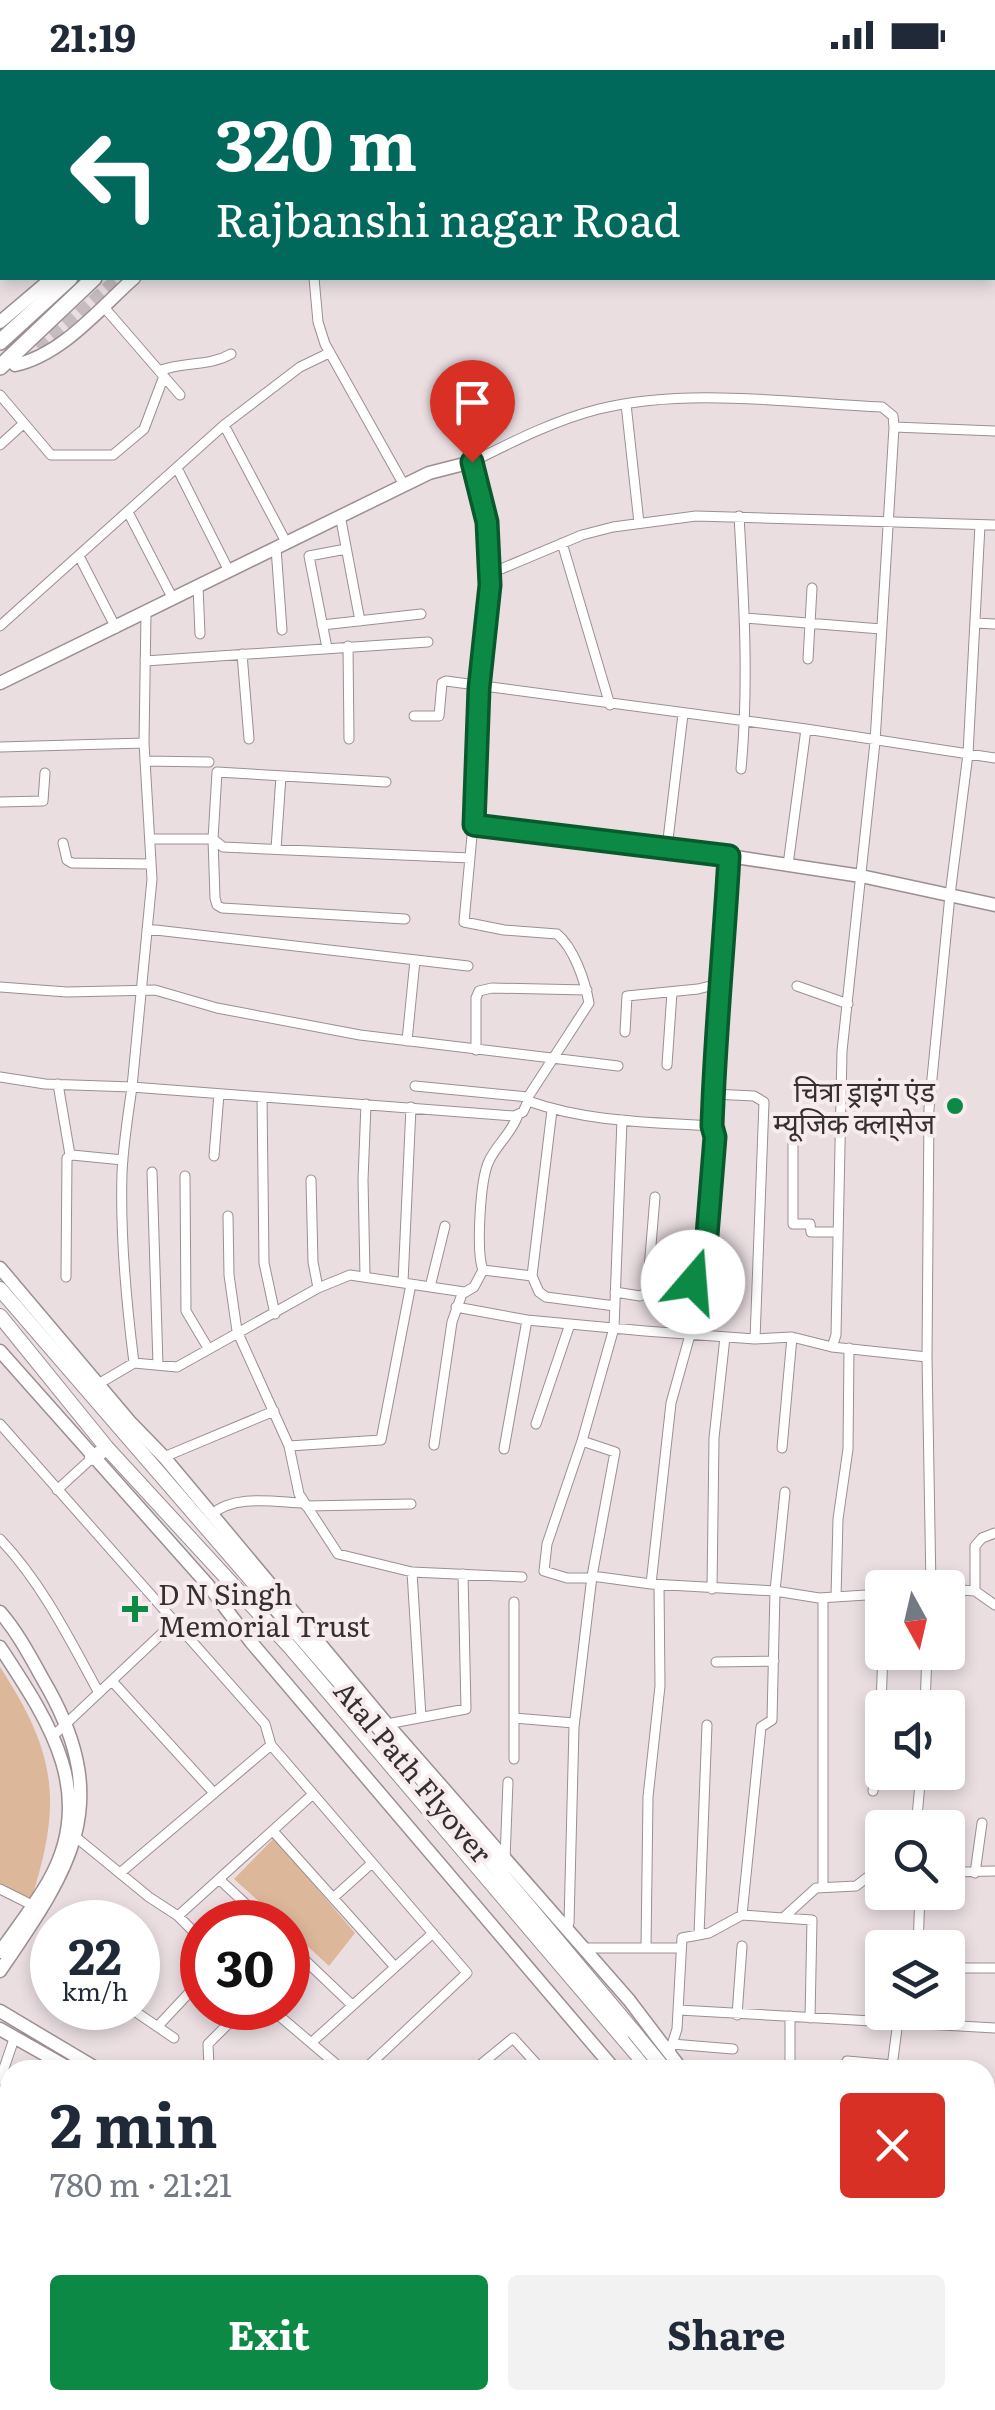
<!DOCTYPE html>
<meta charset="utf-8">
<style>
:root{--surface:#fff;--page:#f2f2f3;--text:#1f2937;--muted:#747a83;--accent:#0c8944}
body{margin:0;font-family:Literata,"Noto Sans Devanagari",serif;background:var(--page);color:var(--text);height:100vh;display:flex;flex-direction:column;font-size:38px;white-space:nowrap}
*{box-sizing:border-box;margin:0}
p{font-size:32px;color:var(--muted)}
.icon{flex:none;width:55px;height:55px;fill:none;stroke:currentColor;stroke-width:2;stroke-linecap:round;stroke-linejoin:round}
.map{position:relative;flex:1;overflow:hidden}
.side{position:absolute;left:0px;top:1990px;width:995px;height:350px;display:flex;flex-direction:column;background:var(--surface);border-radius:30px 30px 0 0;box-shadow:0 5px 15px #0003}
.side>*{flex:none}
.hud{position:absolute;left:0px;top:0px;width:995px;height:210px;box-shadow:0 5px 15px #0003;background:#00695c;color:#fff;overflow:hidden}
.needle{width:65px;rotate:172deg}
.tools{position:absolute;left:865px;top:1500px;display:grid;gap:20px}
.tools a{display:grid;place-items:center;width:100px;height:100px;border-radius:10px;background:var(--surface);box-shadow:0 5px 15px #0003;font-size:50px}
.speed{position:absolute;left:30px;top:1830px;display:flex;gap:20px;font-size:50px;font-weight:700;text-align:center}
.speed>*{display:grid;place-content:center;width:130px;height:130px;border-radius:50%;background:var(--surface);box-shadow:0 5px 15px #0003;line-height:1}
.speed small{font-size:25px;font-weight:400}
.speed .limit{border:15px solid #d22;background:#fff;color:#111}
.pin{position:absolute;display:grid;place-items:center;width:85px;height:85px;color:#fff;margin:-102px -42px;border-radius:50% 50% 50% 0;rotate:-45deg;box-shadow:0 0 10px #0007}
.pin .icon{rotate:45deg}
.me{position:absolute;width:110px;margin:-55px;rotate:18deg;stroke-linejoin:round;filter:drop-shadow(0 0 8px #0008)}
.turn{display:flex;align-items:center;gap:35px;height:210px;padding:0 50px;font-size:45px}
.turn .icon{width:130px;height:130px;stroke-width:2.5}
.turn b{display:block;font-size:70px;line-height:85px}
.round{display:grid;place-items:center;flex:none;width:105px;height:105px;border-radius:10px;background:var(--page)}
.head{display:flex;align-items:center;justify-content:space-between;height:170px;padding:0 50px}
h1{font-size:60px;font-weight:700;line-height:75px}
.primary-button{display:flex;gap:20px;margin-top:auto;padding:20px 50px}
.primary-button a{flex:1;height:115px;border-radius:10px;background:var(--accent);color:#fff;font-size:40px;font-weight:700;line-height:115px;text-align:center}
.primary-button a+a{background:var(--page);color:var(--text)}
.status{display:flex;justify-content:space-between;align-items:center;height:70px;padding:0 50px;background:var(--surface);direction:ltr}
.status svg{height:28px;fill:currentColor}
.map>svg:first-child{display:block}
.built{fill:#e3ced4}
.green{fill:#dcb79a}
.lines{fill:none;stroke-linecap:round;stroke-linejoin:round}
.secondary-tunnel{stroke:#c6bbbe;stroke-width:12;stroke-dasharray:12 6;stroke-linecap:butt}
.street-casing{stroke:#9b8f92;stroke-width:11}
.secondary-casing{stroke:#9b8f92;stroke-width:15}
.primary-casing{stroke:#9b8f92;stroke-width:16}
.highway-casing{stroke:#9b8f92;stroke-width:18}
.street{stroke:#fff;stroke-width:9}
.secondary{stroke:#fff;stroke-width:12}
.primary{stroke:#fff;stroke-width:14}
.highway{stroke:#fff;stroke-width:15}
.primary-bridge-casing{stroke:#9b8f92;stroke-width:16;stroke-linecap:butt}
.primary-bridge{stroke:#fff;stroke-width:14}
.route-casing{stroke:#08592c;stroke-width:25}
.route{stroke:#0c8944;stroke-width:18}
.poi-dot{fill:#0c8944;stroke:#f8ebee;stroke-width:4}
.labels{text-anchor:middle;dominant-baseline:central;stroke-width:8;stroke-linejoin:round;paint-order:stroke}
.poi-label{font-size:28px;fill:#342f31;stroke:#f8ebee;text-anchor:end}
.street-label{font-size:28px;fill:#342f31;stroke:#f8ebee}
</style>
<div class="status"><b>21:19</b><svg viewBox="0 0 49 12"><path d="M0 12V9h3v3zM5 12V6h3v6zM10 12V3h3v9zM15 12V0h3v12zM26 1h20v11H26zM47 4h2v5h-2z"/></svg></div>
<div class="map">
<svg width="995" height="2340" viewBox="0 0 995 2340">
<rect width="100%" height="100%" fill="#eadee1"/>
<path class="built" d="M631 2330H889L897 2340H647Z"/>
<path class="green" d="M0 1597C56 1683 63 1731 31 1830L0 1815Z
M274 1768 355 1863 329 1896 288 1858V1852H282L234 1809Z"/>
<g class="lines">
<path class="secondary-tunnel" d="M39 279 118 208"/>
<defs>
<path id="street" d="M314 208 318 252 325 274 404 415
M103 236 180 325
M159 301C184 291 208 297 231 284
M0 325 51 385H113L144 359 164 306
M626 334 639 453
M224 355 286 472
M0 375 23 354
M472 392C512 372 555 350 599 339 687 317 791 333 882 337L893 346 894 357 995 361
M177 398 229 501
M128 442 173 529
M340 445 360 551
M739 446C744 530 749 615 741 699
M562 473 610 635
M276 478 282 560
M79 486 116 558
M489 504 582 465 613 457 696 446 995 455
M198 516 200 564
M745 548 881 559
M975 553 995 554
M322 555 421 544
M0 556 224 355 300 297 329 283
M348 576 349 669
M327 578 309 486 346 479
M242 584 249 669
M808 589 812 518
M145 591 428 572
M414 646H439L442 613 446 611 806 659 995 688
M0 677 144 673
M145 691 209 692
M386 712 217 702 213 769 215 828 217 835 222 838 405 849
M0 732 43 731 45 703
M473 755 464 852 504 860 557 864C574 878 585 911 589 933L528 1027V1031
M150 769H213L223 777 470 788
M63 773 67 790 72 793 151 794
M667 778 683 644
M276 779 281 706
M788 795 806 659
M147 859 468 896
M797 916 848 934
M0 917 67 922 155 920 217 938 360 965 618 996
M625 962 627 926 698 919 722 913
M407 971 415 890
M476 980V928L479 921 492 918 587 920
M667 995 672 922
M0 1007 45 1014 132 1017 152 809 144 673 146 543
M58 1014 70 1085
M415 1016 528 1027
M713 1024 754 1026 764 1032 755 1269
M262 1027 264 1193 275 1244
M552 1040 532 1206 539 1222 546 1227 615 1236
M793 1052V1154H810L811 1162H838
M214 1086 219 1024
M152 1102 158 1295
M185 1106 186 1241 208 1278
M311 1110 313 1192 318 1218
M228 1146 229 1205 237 1261 289 1376 299 1424 338 1484 412 1502 522 1507
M483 1200C476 1182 480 1109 489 1091 497 1074 511 1064 518 1045
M365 1205 363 1110 366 1034
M66 1207 67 1088 72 1085 123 1090
M403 1212 411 1037
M430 1217 445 1156
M615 1222 640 1226 647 1223 655 1127
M456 1237 527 1250 645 1261 755 1269 792 1267 832 1277 927 1287
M686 1264 691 1215 703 1202 715 1067 712 1056
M832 1277 836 1265 842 981 875 672 894 357
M134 1293C126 1230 120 1167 122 1104 123 1075 128 1046 132 1017L514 1046 523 1042 528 1031C587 1052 650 1052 712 1056 715 965 724 876 729 786
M100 1313 134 1293 177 1297 318 1218 350 1205 464 1222
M0 1354 265 1654 271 1675 467 1903 364 2000
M536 1354 570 1254
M582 1371 547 1474 544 1501 567 1508H592
M434 1375 452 1252 462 1224 474 1217 483 1200 532 1206
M289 1376 381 1370 411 1214
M782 1378 792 1267
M504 1379 527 1250
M164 1387 274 1341
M57 1420 92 1388
M306 1436 411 1434
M211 1445C234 1424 274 1432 304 1433
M0 1469C42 1513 70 1570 99 1623
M412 1502 421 1647
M592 1506 651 1514 775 1521 819 1528 882 1524
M651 1514 671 1333 690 1265
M931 1518 927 1287 929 1039 950 825 968 684 980 455
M712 1519 714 1368 725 1267
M948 1519 975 1521 995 1535
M975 1521V1476L982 1468 995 1463
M836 1527 838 1449 848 1379 849 1278
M716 1592 774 1591
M112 1611 214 1723
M925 1638 927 1582
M514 1648 574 1653
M387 1654 466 1639 463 1504
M53 1666 174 1552
M514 1689V1532
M873 1721 880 1661 883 1582
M916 1758 921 1702
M273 1761 395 1897
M72 1764 149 1827 178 1846 202 1870
M505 1789 508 1712
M948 1802 995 1801
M120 1803 271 1675
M975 1803 982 1753
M219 1809 265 1852
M823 1817V1528
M0 1819 32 1835
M333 1828 372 1793
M742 1845 761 1657 772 1650 775 1521 785 1422
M178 1846 313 1724
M783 1848 812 1850 810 1948
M566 1860 569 1853 574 1657 592 1506 615 1382 582 1371 614 1258 622 1050
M699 1865 707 1655
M288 1874 352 1935
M584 1878H681
M646 1878 648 1727 660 1616 659 1515
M918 1878 920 1822
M948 1898H995
M130 1938 174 1968
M270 1938 343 2000
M679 1940 995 1958
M737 1945 742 1876
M790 1946V2000
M158 1956 202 1909
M311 1973 433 1863
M672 1974 733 1979
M669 1984 677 1959 682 1868 709 1863 742 1845 783 1848 816 1818 856 1816 877 1800H882
M892 1997 898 1951
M209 1998 208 1974 244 1938
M474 2000 513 1968 542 2000
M843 2000 847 1991 893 1995
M0 2010 14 1969
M0 2094 10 2096
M0 2118 10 2119
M985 2119 995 2120
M0 2150 10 2153
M0 2204 10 2206
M0 2309 10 2268
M0 2327 11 2340
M415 2330 478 2339
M733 2330 746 2340
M267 2331V2340
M517 2336 518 2330
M86 2340 91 2330
M135 2340 139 2330
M198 2340 199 2330
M311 2340 312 2330"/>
<path id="secondary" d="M93 0 94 2
M103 0 104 2
M119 0 120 2
M134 0V2
M822 0V2
M834 0V2
M0 252 52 208
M15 295C62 285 100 238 134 208
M0 613 429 403 472 392 487 453 490 515 479 618 473 755 729 786 861 806 995 835
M0 1198 131 1353 164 1387 387 1654 629 1930 682 2000
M0 1281 208 1515 251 1572 615 2000
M0 1542C20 1565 34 1594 49 1620 114 1738 68 1801 0 1901
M0 1577C48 1650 99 1724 48 1812 34 1836 16 1859 0 1882
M0 1941 99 2000
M0 1959 72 2000
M590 2330 608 2340
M614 2330 630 2340
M902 2330 910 2340
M962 2330 971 2340"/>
<path id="primary" d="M0 1219 381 1660 634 1962
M0 1246 107 1378 290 1577 650 2000
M92 1388 107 1378
M928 2330 936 2340
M947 2330 955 2340"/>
<path id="highway" d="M992 25H995
M992 56 995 57
M0 272 70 208
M0 297 94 208"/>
</defs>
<use href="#street" class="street-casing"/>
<use href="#secondary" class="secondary-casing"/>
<use href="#primary" class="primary-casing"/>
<use href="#highway" class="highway-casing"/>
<use href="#street" class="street"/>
<use href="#secondary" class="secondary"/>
<use href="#primary" class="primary"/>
<use href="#highway" class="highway"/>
<defs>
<path id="primary-bridge" d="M634 1962 665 2000"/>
</defs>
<use href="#primary-bridge" class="primary-bridge-casing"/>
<use href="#primary-bridge" class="primary-bridge"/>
</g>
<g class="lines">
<defs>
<path id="route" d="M472 392 487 452 490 515 479 618 474 755 729 786C724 876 715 965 712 1056L715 1067 704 1202 693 1212"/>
</defs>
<use href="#route" class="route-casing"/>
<use href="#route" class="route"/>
</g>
<g class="poi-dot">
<circle cx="955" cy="1036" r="10"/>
<path d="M130 1524h10v10h10v10h-10v10h-10v-10h-10v-10h10z"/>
</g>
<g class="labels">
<g class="poi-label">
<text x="935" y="1020">चित्रा ड्राइंग एंड<tspan x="935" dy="32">म्यूजिक क्ला्सेज</tspan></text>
<text x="158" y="1523" text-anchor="start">D N Singh<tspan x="158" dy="32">Memorial Trust</tspan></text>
</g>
<g class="street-label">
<text transform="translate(414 1701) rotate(50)">Atal Path Flyover</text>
</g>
</g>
</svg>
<div class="tools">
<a><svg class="needle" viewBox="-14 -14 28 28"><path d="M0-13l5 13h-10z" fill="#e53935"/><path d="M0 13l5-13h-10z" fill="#747a83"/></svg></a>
<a><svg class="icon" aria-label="sound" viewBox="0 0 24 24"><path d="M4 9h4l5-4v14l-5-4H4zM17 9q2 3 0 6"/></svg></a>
<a><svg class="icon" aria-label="search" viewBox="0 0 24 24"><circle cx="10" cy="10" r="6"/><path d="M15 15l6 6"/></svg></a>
<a><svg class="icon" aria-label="layers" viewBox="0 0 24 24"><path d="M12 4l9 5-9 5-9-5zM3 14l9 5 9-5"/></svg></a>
</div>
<div class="speed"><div>22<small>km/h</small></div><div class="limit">30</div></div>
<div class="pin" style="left:472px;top:392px;background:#d93025"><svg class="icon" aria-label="arrive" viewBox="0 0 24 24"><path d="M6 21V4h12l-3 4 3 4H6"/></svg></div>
<svg class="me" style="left:693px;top:1212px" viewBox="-20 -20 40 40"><circle r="19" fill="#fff"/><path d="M0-13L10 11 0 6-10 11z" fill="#0c8944"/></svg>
<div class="hud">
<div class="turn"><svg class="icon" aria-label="left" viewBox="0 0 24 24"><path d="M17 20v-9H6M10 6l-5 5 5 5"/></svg><div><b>320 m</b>Rajbanshi nagar Road</div></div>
</div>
<section class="side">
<div class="head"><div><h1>2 min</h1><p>780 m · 21:21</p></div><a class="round" style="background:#d93025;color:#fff"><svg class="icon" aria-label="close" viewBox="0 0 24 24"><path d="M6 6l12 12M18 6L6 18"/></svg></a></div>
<div class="primary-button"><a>Exit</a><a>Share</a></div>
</section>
</div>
